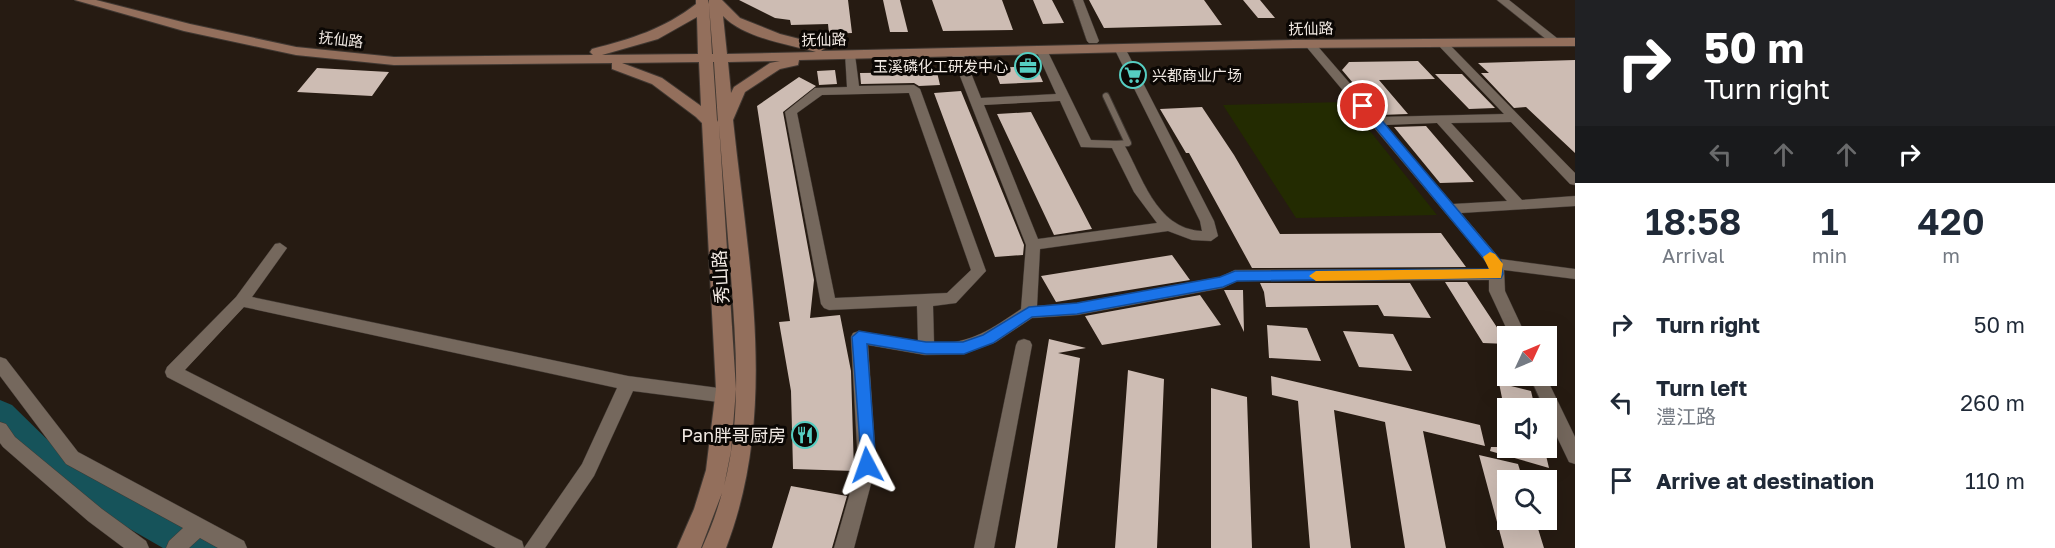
<!DOCTYPE html>
<meta charset="utf-8">
<style>
:root{--surface:#fff;--page:#f6f6f7;--text:#1f2937;--muted:#747a83}
body{margin:0;font-family:"Golos Text","Noto Sans SC",sans-serif;background:var(--page);color:var(--text);height:100vh;display:flex;flex-direction:column;font-size:22px;white-space:nowrap}
*{box-sizing:border-box;margin:0}
p{font-size:20px;color:var(--muted)}
.icon{flex:none;width:33px;height:33px;fill:none;stroke:currentColor;stroke-width:2;stroke-linecap:round;stroke-linejoin:round}
.map{position:relative;flex:1;overflow:hidden}
.sheet{display:flex;flex-direction:column;background:var(--surface);width:480px}
.sheet>*{flex:none}
.top-card{background:#202124;color:#fff;overflow:hidden}
.needle{width:39px;rotate:46deg}
.tools{position:absolute;left:1497px;top:326px;display:grid;gap:12px}
.tools a{display:grid;place-items:center;width:60px;height:60px;border-radius:0px;background:var(--surface);box-shadow:0 6px 24px #0002;font-size:30px}
.pin{position:absolute;display:grid;place-items:center;width:51px;height:51px;color:#fff;margin:-26px;border:3px solid #fff;border-radius:50%;box-shadow:0 2px 6px #0007}
.me{position:absolute;width:66px;margin:-33px;rotate:356deg;stroke-linejoin:round;filter:drop-shadow(0 0 4px #0008)}
.turn{display:flex;align-items:center;gap:21px;height:126px;padding:0 30px;font-size:27px}
.turn .icon{width:78px;height:78px;stroke-width:2.5}
.turn b{display:block;font-size:42px;line-height:51px}
.lanes{display:flex;align-items:center;height:57px;padding:0 30px;background:#0003;justify-content:center;gap:30px;direction:ltr}
.lanes .off{opacity:.35}
.eta{display:flex;justify-content:space-evenly;align-items:center;height:102px;text-align:center}
.eta b{font-size:36px;font-weight:600;line-height:42px}
ul{padding:0;list-style:none}
li{display:flex;align-items:center;gap:18px;height:78px;padding:0 30px}
li div{flex:1}
li b{display:block;font-size:22px}
li em{font-style:normal}
main{display:flex;flex:1;min-height:0}
.map>svg:first-child{display:block}
.green{fill:#232b01}
.lines{fill:none;stroke-linecap:round;stroke-linejoin:round}
.river{fill:#16535a;fill-rule:evenodd}
.building{fill:#cdbcb3}
.lane-casing{stroke:#403832;stroke-width:8}
.street-casing{stroke:#403832;stroke-width:1}
.secondary-casing{stroke:#403832;stroke-width:2}
.lane{stroke:#75685d;stroke-width:6}
.street{fill:#75685d;fill-rule:evenodd}
.secondary{fill:#936f5c;fill-rule:evenodd}
.route{fill:#1a73e8;stroke:#114b97;stroke-width:1.5}
.slow{fill:#f59e0b}
.labels{text-anchor:middle;dominant-baseline:central;stroke-width:6;stroke-linejoin:round;paint-order:stroke}
.far-street-label{font-size:15px;fill:#f0e8e2;stroke:#0b0704}
.far-poi-label{font-size:15px;fill:#f0e8e2;stroke:#0b0704;text-anchor:end}
.street-label{font-size:18px;fill:#f0e8e2;stroke:#0b0704}
.poi-label{font-size:18px;fill:#f0e8e2;stroke:#0b0704;text-anchor:end}
</style>
<main>
<div class="map">
<svg width="1575" height="548" viewBox="0 0 1575 548">
<rect width="100%" height="100%" fill="#261b12"/>
<path class="green" d="M1347 102 1437 215 1296 218 1223 105Z"/>
<g class="lines">
<path class="river" d="M0 400 12 405 60 452 214 535 219 548H163L34 474 0 438Z"/>
</g>
<path class="building" d="M739 0H848L852 33 829 34 828 24 791 25 790 20 775 18Z
M883 0H900L908 32H890Z
M932 0H1002L1013 30 943 31Z
M1033 0H1052L1064 23 1043 24Z
M1089 0H1204L1222 25 1104 28Z
M1243 0H1260L1275 18H1258Z
M1575 60V153L1526 107 1514 108 1481 73H1489L1478 63Z
M1418 61 1435 79 1379 80 1408 114 1380 115 1342 70 1349 62Z
M1036 66 1043 82 1000 84 994 68Z
M317 68 389 72 372 96 297 92Z
M835 70 837 84 819 85 817 71Z
M937 72 940 85 919 86 914 83 861 84 860 73Z
M1435 74H1462L1495 108 1469 109Z
M799 77 816 86 783 112 814 280 810 318 840 315 851 371 854 471 793 469 791 391 779 322 790 321 757 106Z
M961 91 1024 245 1023 255 995 257 934 93Z
M1202 107 1234 155 1280 234 1441 233 1466 267 1252 268 1189 153H1186L1160 109Z
M1031 112 1092 229 1054 235 997 114Z
M1426 126 1474 182 1440 183 1394 127Z
M1172 255 1190 280 1056 302 1041 276Z
M1445 282H1467L1508 344 1483 343Z
M1260 283H1410L1431 318 1384 316 1378 305 1266 307 1264 292Z
M1224 290H1243L1244 332Z
M1200 295 1221 325 1102 345 1085 316Z
M1267 325 1307 328 1321 361 1269 358Z
M1343 331 1393 334 1412 371 1359 367Z
M1049 339 1086 348 1058 353 1080 358 1057 548H1015Z
M1128 370 1164 379 1157 548H1115Z
M1271 376 1480 425 1485 446 1423 431 1446 548H1405L1385 422 1334 410 1351 548H1310L1298 401 1272 395Z
M1499 383 1531 391 1535 408H1504Z
M1211 388 1247 397 1252 548H1211Z
M1491 447H1544L1549 468 1490 451Z
M1479 455 1518 464 1523 480H1508V519H1535L1544 548H1504Z
M791 486 847 496 832 548H772Z"/>
<g class="lines">
<defs>
<path id="lane" d="M1106 96 1128 143 1117 144"/>
<path id="street" d="M1073 0H1083L1099 41 1097 43H1089L1087 41Z
M1497 0H1509L1562 42 1560 44H1552Z
M1442 40 1446 41 1575 173V185L1570 184 1511 122 1451 123 1522 200 1575 196V206L1461 213 1500 259 1575 269V279L1504 270 1505 291 1526 336H1510L1489 291V280L1237 281 1223 288 1077 315 1032 318 996 342 964 354 925 355 868 345 876 465 854 548H834L858 465 851 337 853 333 859 331 918 342 917 306 829 310 824 308 821 304 785 112 815 88 847 87 845 53 849 52 855 55 859 86 914 85 920 89 986 271 956 303 933 306 934 343C970 345 993 328 1021 309L1026 245 951 53 953 51 957 50 963 53 981 98 1056 94 1036 50 1042 47 1046 48 1091 140 1122 141C1142 174 1155 229 1202 231L1200 221 1114 48 1116 46H1124L1214 221 1218 236 1211 241 1192 240 1168 231 1040 249 1037 306 1077 303 1220 277 1235 270 1489 269V265L1304 44 1310 41 1314 42 1379 117 1504 114 1438 45V41ZM909 93 971 270 947 293 835 298 797 113 822 95ZM1060 101 1081 147 1112 148 1134 192 1157 223 1038 239 984 105ZM1437 123 1507 201 1453 204 1385 125Z
M280 243 287 248 252 297 628 376 726 389 732 391 734 396 732 401 726 403 633 391 594 476 545 548H496L167 377 165 372 167 367 236 297 275 244ZM244 307 617 388 582 464 524 548 522 541 185 370Z
M1024 339 1030 341 1032 345 994 548H974L1016 345 1018 341Z
M0 357 6 359 78 452 244 541 247 548H218L200 538 189 548H166L169 541 183 528 66 464 0 376Z
M1529 375H1545L1575 437V464L1569 462 1546 414V408H1544Z
M0 422 6 424 15 437 102 509 146 541 149 548H124L88 521 3 447 0 443Z"/>
<path id="secondary" d="M75 0H96L190 24 296 47 394 57 593 55 590 52 592 49C631 39 664 29 696 4V0H708L709 4V0H722L740 18 780 34 823 45 825 48 821 51 1294 40 1575 38V46L1294 48 799 60 798 65 780 69 745 92 733 120C748 263 779 410 726 548H702C710 530 717 512 722 493L701 548H677L694 509 706 470 716 389 702 123 696 117 652 84 612 69V63L394 65 296 55 184 31ZM709 5 713 54H712ZM723 16C744 38 787 44 816 52L727 54ZM697 17 698 54 602 55 658 39ZM780 61 770 63 734 87 731 93 728 62ZM699 62 701 106 662 78 622 63ZM713 62H714L718 122 717 120ZM719 125C723 176 727 226 731 276 736 347 742 417 724 486L731 451 736 389Z"/>
</defs>
<use href="#lane" class="lane-casing"/>
<use href="#street" class="street-casing"/>
<use href="#secondary" class="secondary-casing"/>
<use href="#lane" class="lane"/>
<use href="#street" class="street"/>
<use href="#secondary" class="secondary"/>
</g>
<path class="route" d="M1363 102 1367 103 1501 261 1503 274 1501 278 1237 281 1223 287 1077 314 1032 317 993 343 964 354H926L867 344 876 465 873 470 867 472 862 470 852 337 859 331 926 342H963L983 335 1029 307 1077 303 1220 277 1235 271 1489 269V265L1359 108V103Z"/>
<path class="slow" d="M1490 252 1495 254 1503 264 1501 278 1316 281 1309 276 1316 271 1489 269 1483 257Z"/>
<defs>
<symbol id="office-ring" viewBox="-11 -11 22 22"><circle r="9.5" fill="#0b0704" stroke="#56cec2" stroke-width="1.5"/><path d="M-6-3h4V-5.5h4V-3h4V5H-6ZM-1-4.5V-3h2v-1.5ZM-6 0V1H6V0Z" fill="#56cec2"/></symbol>
<symbol id="supermarket-ring" viewBox="-11 -11 22 22"><circle r="9.5" fill="#0b0704" stroke="#56cec2" stroke-width="1.5"/><path d="M-6-5.5h2.5l.6 2H6L4.5 2H-2.5L-4.4-4H-6ZM-1.5 3.2a1.3 1.3 0 1 0 .1 0ZM3 3.2a1.3 1.3 0 1 0 .1 0Z" fill="#56cec2"/></symbol>
<symbol id="restaurant-ring" viewBox="-11 -11 22 22"><circle r="9.5" fill="#0b0704" stroke="#56cec2" stroke-width="1.5"/><path d="M-5-6h1v4h1v-4h1v4h1v-4h1v5L-1.5 .5V6h-2V.5L-5-1ZM5-6V6H3V1.5H1.5Q1.5-4 5-6Z" fill="#56cec2"/></symbol>
</defs>
<g fill-rule="evenodd">
<use href="#office-ring" x="1013" y="51" width="30" height="30"/>
<use href="#supermarket-ring" x="1118" y="60" width="30" height="30"/>
<use href="#restaurant-ring" x="790" y="420" width="30" height="30"/>
</g>
<g class="labels">
<g class="far-street-label">
<text transform="translate(1311 28) rotate(-1)">抚仙路</text>
<text transform="translate(341 39) rotate(6)">抚仙路</text>
<text transform="translate(824 39) rotate(-1)">抚仙路</text>
</g>
<g class="far-poi-label">
<text x="1008" y="66">玉溪磷化工研发中心</text>
<text x="1152" y="75" text-anchor="start">兴都商业广场</text>
</g>
<g class="street-label">
<text transform="translate(720 277) rotate(-93)">秀山路</text>
</g>
<g class="poi-label">
<text x="786" y="435">Pan胖哥厨房</text>
</g>
</g>
</svg>
<div class="tools">
<a><svg class="needle" viewBox="-14 -14 28 28"><path d="M0-13l5 13h-10z" fill="#e53935"/><path d="M0 13l5-13h-10z" fill="#747a83"/></svg></a>
<a><svg class="icon" aria-label="sound" viewBox="0 0 24 24"><path d="M4 9h4l5-4v14l-5-4H4zM17 9q2 3 0 6"/></svg></a>
<a><svg class="icon" aria-label="search" viewBox="0 0 24 24"><circle cx="10" cy="10" r="6"/><path d="M15 15l6 6"/></svg></a>
</div>
<div class="pin" style="left:1363px;top:106px;background:#d93025"><svg class="icon" aria-label="arrive" viewBox="0 0 24 24"><path d="M6 21V4h12l-3 4 3 4H6"/></svg></div>
<svg class="me" style="left:867px;top:465px" viewBox="-20 -20 40 40"><path d="M0-17L14 15 0 8-14 15z" fill="#1a73e8" stroke="#fff" stroke-width="4"/></svg>
</div>
<section class="sheet">
<div class="top-card">
<div class="turn"><svg class="icon" aria-label="right" viewBox="0 0 24 24"><path d="M7 20v-9h11M14 6l5 5-5 5"/></svg><div><b>50 m</b>Turn right</div></div>
<div class="lanes"><svg class="icon off" aria-label="left" viewBox="0 0 24 24"><path d="M17 20v-9H6M10 6l-5 5 5 5"/></svg><svg class="icon off" aria-label="ahead" viewBox="0 0 24 24"><path d="M12 20V5M6 11l6-6 6 6"/></svg><svg class="icon off" aria-label="ahead" viewBox="0 0 24 24"><path d="M12 20V5M6 11l6-6 6 6"/></svg><svg class="icon" aria-label="right" viewBox="0 0 24 24"><path d="M7 20v-9h11M14 6l5 5-5 5"/></svg></div>
</div>
<div class="eta">
<div><b>18:58</b><p>Arrival</p></div>
<div><b>1</b><p>min</p></div>
<div><b>420</b><p>m</p></div>
</div>
<ul>
<li><svg class="icon" aria-label="right" viewBox="0 0 24 24"><path d="M7 20v-9h11M14 6l5 5-5 5"/></svg><div><b>Turn right</b></div><em>50 m</em></li>
<li><svg class="icon" aria-label="left" viewBox="0 0 24 24"><path d="M17 20v-9H6M10 6l-5 5 5 5"/></svg><div><b>Turn left</b><p>澧江路</p></div><em>260 m</em></li>
<li><svg class="icon" aria-label="arrive" viewBox="0 0 24 24"><path d="M6 21V4h12l-3 4 3 4H6"/></svg><div><b>Arrive at destination</b></div><em>110 m</em></li>
</ul>
</section>
</main>
